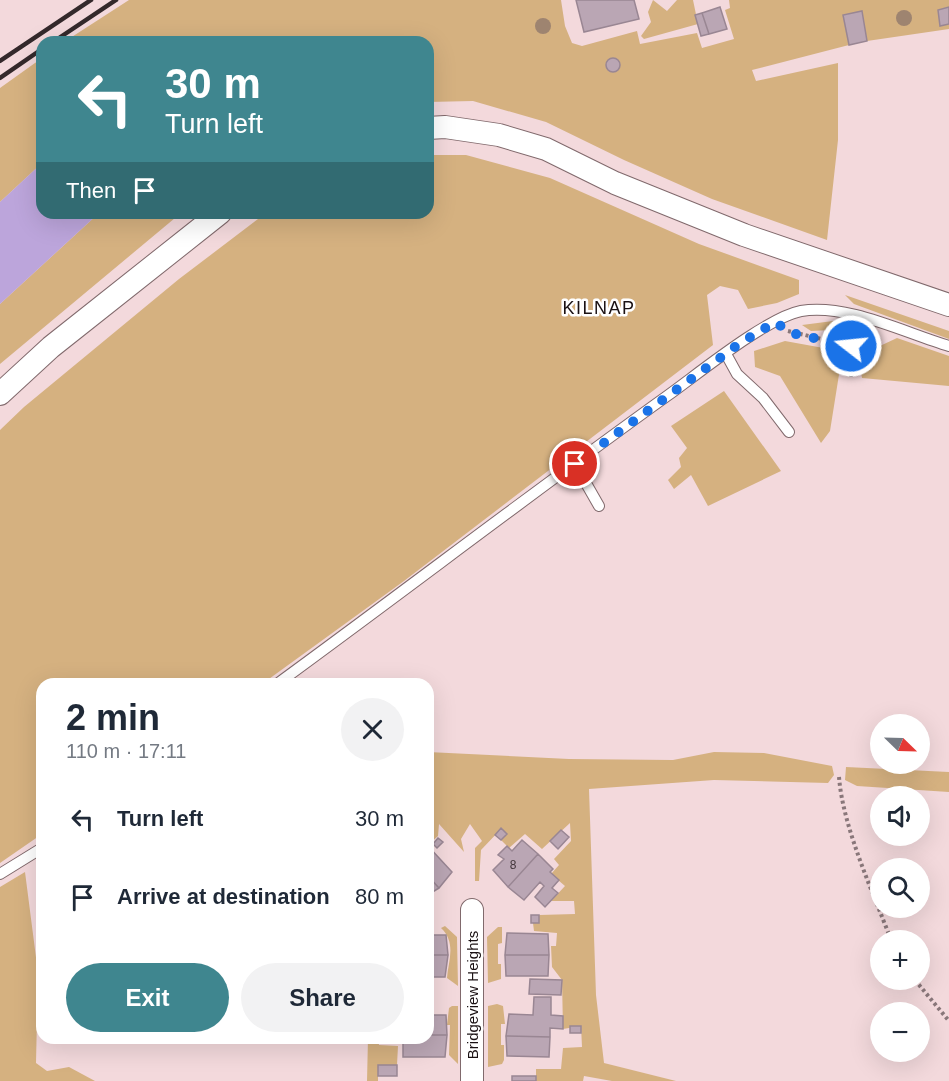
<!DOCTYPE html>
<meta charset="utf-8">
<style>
:root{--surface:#fff;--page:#f2f2f3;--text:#1f2937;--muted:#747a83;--accent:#3f868f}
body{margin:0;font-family:Helvetica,sans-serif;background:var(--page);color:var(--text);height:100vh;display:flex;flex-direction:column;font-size:22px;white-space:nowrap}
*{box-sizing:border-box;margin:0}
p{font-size:20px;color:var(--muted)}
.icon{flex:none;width:33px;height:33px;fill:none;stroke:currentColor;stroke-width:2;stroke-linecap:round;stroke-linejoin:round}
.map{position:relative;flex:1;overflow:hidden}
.sheet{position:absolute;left:36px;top:678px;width:398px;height:366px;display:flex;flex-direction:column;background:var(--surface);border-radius:18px;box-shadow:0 6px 24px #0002}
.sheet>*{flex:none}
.guide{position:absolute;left:36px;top:36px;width:398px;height:183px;border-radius:18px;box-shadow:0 6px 24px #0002;background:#3f868f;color:#fff;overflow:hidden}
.needle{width:39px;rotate:113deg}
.controls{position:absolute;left:870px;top:714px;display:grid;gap:12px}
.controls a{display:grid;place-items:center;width:60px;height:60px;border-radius:50%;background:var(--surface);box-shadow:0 6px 24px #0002;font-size:30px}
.pin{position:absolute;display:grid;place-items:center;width:51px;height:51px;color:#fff;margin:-26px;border:3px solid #fff;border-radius:50%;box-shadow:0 2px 6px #0007}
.me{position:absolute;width:66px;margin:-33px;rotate:286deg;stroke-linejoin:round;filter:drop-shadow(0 0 4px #0008)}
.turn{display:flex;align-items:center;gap:21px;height:126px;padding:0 30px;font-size:27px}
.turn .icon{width:78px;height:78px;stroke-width:2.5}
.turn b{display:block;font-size:42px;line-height:51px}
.then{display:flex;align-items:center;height:57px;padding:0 30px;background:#0003;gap:12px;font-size:22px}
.round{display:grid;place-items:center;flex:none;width:63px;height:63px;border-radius:32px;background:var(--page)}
.headline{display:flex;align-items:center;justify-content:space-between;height:102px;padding:0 30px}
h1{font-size:36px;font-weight:800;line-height:45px}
.primary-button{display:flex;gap:12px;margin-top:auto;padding:12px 30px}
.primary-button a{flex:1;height:69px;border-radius:36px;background:var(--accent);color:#fff;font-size:24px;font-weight:800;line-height:69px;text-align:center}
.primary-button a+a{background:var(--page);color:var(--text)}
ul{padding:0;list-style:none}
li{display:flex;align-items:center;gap:18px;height:78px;padding:0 30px}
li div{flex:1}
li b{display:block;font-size:22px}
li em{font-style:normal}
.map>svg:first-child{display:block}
.green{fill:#d5b180}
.water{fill:#bca5db}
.building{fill:#baa6b4;stroke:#998693;stroke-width:1.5}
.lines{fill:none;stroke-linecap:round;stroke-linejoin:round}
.lane-casing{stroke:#80696c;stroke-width:12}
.street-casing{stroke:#80696c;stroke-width:24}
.path{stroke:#89777a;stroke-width:4;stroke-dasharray:3 3;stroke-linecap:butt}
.lane{stroke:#fff;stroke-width:10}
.street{stroke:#fff;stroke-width:22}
.rail{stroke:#34292b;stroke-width:4.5}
.tree{fill:#9e8470}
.route{stroke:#1a73e8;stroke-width:10;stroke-dasharray:0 18}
.labels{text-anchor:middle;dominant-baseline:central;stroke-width:5;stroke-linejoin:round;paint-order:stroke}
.number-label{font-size:12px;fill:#42363b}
.street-label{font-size:15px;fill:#1a1113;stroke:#fff}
.quarter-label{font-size:18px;letter-spacing:1.5px;fill:#1a1113;stroke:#fff}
</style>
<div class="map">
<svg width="949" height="1081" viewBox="0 0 949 1081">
<rect width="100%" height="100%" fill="#f3d9dc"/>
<path class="green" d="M129 0H561L565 26 572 43 582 46 637 31 640 44 697 33 702 48 734 39 725 10 730 8 729 0H949V7L938 10 940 26 949 24V29L867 41 862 12 843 15 849 45 752 70 756 81 838 63V140L827 240 712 199 624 160 546 122 473 101 428 102V42H64Z
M653 0 667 11 677 0H693L698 24 644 39 641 36 651 22 648 12Z
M42 58V163L0 202V88Z
M428 155H466L550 178 699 244 799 280V294L777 303 748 309 738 290 720 286 707 295 713 345 404 581 262 684H42V834L0 863V430L24 407 179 279 266 213H428Z
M99 213H181L0 364V304Z
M845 295 949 331V339L854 304Z
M833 321 836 325 832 330 811 331 802 325Z
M897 338 949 356V386L862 378 859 360 867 352Z
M785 341 829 349 841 362 830 431 821 443 780 376 755 367 754 351Z
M724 391 781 471 708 506 691 475 674 489 668 480 681 467 679 458 687 448 671 426Z
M428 752 569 759 673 760 714 752 764 753 832 766 834 775 828 783 714 780 589 789 596 995 604 1063 676 1081H612L584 1076 583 1081H536V1069H561L563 1048 582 1047 581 1026 563 1029 562 980 552 967 551 946H556L557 933 534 931 533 923H539V915L575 914 574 901H551L565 886 551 874 559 865 554 859 571 841 570 823 542 849 525 834 509 848 501 840 506 834 501 829 481 850 479 881H475V848L482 841 470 824 461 839 464 852 439 824 438 836 429 844 428 842Z
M846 767 949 772V792L857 786 845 780Z
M25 872 38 973 36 1063 47 1071 69 1067 95 1081H0V887Z
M445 926 457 937 458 986 447 978C448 962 457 943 441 928Z
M498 927H502V943L498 944V964H501V979L488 983 487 937Z
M497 1004 503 1006 505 1024H501V1045H504V1060L502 1064 488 1067V1006Z
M452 1006H458V1064L449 1055 450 1025H447L449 1008Z
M368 1038H378L379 1045 398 1046 397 1065H378V1081H367Z"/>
<path class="water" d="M42 163V213H99L0 304V202Z"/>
<path class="building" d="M576 0H634L639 19 584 32Z
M720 7 727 29 709 34 702 13Z
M949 7V24L940 26 938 10Z
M862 11 867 41 849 45 843 15Z
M702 13 709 34 701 36 695 15Z
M606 65a7 7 0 1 1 14 0a7 7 0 1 1-14 0Z
M501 828 507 834 501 840 495 835Z
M561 830 569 837 558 849 550 841Z
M438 838 443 842 437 848 433 844Z
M522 840 538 854 508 887 493 870 504 859 498 855 507 846 512 851Z
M428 846 452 872 439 888 428 876Z
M538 854 553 869 550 872 559 880 552 888 558 893 545 907 535 897 544 886 540 882 524 900 508 887Z
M428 876 439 888 428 895Z
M531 915H539V923H531Z
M507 933 548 934 549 955H505Z
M428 935H446L448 955H428Z
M428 955H448L445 977H428Z
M505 955H549L548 976H506Z
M530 979 562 980 561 995 529 994Z
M534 997H551V1015L563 1016V1029L550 1028V1037L506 1036 509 1014 533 1015Z
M428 1015H446L447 1035H428Z
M570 1026H581V1033H570Z
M428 1035H447L445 1057H403V1038H428Z
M506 1036 550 1037 549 1057 507 1056Z
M378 1065H397V1076H378Z
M512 1076H536V1081H512Z"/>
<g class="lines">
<defs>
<path id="lane" d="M726 354 737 374 763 398 789 432
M575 464 599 506
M277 684C407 589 536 490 667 396 698 374 766 318 801 311 846 303 905 333 949 346
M0 874 42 848"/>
<path id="street" d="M428 128 445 127 499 135 546 149 615 183 744 235 949 305
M0 394 51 347 220 213
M472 1081V910"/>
</defs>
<use href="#lane" class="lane-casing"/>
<use href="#street" class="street-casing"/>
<path class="path" d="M788 331 851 346
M851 377V346L856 330
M839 777C843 828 873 892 891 940
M915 980 949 1021"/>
<use href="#lane" class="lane"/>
<use href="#street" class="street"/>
<path class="rail" d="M53 42 116 0
M0 61 91 0
M0 78 42 49"/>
</g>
<g class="tree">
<circle cx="904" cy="18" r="8"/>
<circle cx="543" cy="26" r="8"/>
</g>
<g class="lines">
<path class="route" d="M575 464 739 344 775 322 791 333 851 346"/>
</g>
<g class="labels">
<g class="number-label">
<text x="513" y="865">8</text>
</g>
<g class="street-label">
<text transform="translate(472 995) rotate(-90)">Bridgeview Heights</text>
</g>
<g class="quarter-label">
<text x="599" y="308">KILNAP</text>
</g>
</g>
</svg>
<div class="controls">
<a><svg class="needle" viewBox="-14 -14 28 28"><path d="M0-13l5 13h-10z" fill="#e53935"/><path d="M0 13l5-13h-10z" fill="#747a83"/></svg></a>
<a><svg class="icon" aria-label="sound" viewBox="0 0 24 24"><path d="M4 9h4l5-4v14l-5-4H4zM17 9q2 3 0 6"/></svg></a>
<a><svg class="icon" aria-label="search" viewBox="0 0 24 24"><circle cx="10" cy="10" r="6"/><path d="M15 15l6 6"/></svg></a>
<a>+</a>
<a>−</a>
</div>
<div class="pin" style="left:575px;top:464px;background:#d93025"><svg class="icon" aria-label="arrive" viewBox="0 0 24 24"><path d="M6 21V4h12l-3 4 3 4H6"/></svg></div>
<svg class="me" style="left:851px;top:346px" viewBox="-20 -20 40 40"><circle r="17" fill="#1a73e8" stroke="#fff" stroke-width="3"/><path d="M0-11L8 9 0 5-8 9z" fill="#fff"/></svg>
<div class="guide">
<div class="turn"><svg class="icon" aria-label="left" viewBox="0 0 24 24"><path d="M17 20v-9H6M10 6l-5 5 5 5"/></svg><div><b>30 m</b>Turn left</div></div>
<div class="then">Then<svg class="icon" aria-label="arrive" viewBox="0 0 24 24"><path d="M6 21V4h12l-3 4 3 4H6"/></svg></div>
</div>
<section class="sheet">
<div class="headline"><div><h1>2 min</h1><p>110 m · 17:11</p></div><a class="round"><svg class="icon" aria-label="close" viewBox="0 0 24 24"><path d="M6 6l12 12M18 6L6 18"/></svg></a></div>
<ul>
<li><svg class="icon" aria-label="left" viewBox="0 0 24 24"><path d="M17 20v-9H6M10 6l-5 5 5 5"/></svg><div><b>Turn left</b></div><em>30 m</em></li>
<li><svg class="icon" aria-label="arrive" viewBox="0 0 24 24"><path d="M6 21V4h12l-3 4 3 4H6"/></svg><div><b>Arrive at destination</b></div><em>80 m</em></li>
</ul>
<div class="primary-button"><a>Exit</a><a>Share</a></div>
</section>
</div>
